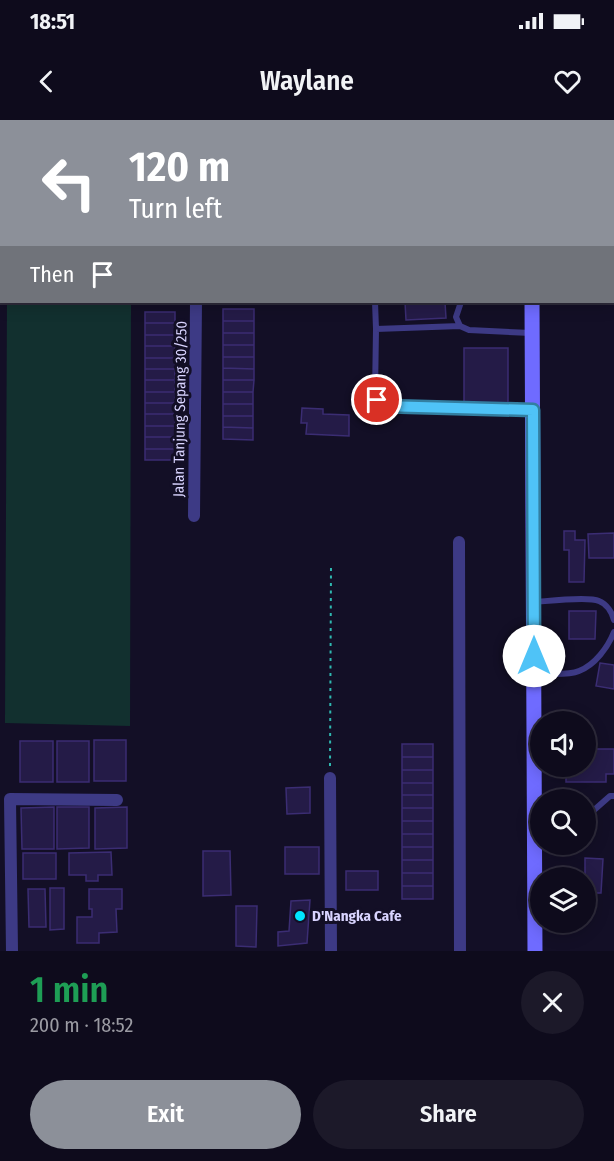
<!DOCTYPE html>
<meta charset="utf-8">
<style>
:root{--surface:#0e0b1c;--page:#1c1929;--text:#f1f3f6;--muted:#9b9ba3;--line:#2e2b3b;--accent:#8c9099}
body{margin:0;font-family:"Fira Sans Condensed",sans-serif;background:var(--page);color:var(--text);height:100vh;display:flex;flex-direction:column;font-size:22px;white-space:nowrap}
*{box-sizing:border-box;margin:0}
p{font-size:20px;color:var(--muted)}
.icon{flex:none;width:33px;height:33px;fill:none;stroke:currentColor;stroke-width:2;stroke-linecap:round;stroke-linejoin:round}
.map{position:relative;height:831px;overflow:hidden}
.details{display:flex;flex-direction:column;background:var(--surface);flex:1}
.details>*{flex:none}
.hud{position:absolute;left:0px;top:0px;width:615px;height:183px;box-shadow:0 3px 15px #0003,0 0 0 2px var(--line);background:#8c9099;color:#fff;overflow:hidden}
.tools{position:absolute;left:530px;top:591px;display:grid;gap:12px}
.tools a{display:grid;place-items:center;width:66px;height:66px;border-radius:50%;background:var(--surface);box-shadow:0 3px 15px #0003,0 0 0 2px var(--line);font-size:30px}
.pin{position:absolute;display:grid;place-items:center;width:51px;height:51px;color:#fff;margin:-26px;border:3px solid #fff;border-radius:50%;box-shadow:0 2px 6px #0007}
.me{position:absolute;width:66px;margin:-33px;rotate:0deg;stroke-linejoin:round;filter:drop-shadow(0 0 4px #0008)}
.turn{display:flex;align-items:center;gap:21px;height:126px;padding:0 30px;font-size:27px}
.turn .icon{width:78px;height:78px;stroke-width:2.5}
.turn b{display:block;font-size:42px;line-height:51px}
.then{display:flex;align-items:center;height:57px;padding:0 30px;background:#0003;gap:12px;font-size:22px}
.round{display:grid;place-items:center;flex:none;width:63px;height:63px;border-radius:32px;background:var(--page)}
.summary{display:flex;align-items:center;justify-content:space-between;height:102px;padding:0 30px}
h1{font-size:36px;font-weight:600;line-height:45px;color:#1e9e55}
.button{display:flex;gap:12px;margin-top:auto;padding:12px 30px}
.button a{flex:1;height:69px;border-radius:36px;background:var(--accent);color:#fff;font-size:24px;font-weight:600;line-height:69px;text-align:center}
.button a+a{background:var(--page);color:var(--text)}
.status{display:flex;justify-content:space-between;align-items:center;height:42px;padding:0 30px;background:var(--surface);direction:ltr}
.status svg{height:16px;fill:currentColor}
header{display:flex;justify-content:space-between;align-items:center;height:78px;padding:0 30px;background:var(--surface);font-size:27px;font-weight:600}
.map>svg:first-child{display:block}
.green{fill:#12302f}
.building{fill:#241b47;stroke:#3b2d73;stroke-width:1.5}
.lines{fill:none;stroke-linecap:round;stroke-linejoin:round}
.path{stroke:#2fb8b0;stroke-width:2;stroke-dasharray:3 4.5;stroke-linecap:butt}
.lane{stroke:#3d3a85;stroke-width:6}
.street{stroke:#3d3a85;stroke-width:12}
.secondary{stroke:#6f6bff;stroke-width:15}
.route-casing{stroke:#337fa1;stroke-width:15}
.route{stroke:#4fc3f7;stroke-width:10}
.poi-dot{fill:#00e5ff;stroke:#130f26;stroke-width:2}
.labels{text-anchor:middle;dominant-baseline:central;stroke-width:6;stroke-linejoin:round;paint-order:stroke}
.street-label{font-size:15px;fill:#d9d4ff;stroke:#130f26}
.poi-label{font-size:15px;font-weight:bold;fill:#d9d4ff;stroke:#130f26;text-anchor:start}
</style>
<div class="status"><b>18:51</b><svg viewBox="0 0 49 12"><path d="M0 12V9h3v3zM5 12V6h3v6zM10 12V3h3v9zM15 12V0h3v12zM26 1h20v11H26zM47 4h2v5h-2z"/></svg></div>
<header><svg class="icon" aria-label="back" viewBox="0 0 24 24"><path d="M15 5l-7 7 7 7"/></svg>Waylane<svg class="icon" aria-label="heart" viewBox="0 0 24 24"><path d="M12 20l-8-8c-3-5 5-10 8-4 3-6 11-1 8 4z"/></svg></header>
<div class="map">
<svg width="614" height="831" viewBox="0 0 614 831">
<rect width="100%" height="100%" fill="#130f26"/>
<path class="green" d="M7 182H131L130 606 5 603Z"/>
<path class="building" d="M479 0H517L479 2Z
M405 182H445L446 198 406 200Z
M223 189H254V201H223Z
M145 192H175V203H145Z
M223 201H254V213H223Z
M145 203H175V215H145Z
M223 213H254V225H223Z
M145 215H175V226H145Z
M223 225H254V237H223Z
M145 226H175V238H145Z
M464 228H508V284H464Z
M223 237H254V249L223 248Z
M145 238H175V249H145Z
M223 248 254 249V260H223Z
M145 249H175V260H145Z
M145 260H175V272H145Z
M223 260H254L253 272H223Z
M145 272H175V283H145Z
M223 272H253V284H223Z
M145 283H175V294H145Z
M223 284H253V296H223Z
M302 288 323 289V294L349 295V316L306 314 307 303H301Z
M145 294H175V306H145Z
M223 296H253V308L223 307Z
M145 306H175V317H145Z
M223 307 253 308V320L223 319Z
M145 317H175V329H145Z
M145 329H175V340H145Z
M564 411H575V420H585L584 462H569V430H564Z
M614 413V438H589L588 414Z
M569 491H596L595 519H569Z
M600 543 614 545V569L596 566Z
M94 620H126V661H94Z
M20 621H53V662H20Z
M57 621H89V662H57Z
M402 624H433V637H402Z
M585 629H614V654H606V662H566V646H585Z
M402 637H433V650H402Z
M402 650H433V663H402Z
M402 663H433V675H402Z
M310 667V693L287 694 286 668Z
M402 675H433V688H402Z
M54 687V729H22L21 688Z
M57 687H89V728L57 729Z
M127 687V728L95 729V688Z
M402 688H433V701H402Z
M402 701H433V714H402Z
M402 714H433V727H402Z
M285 727H319V754H285Z
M402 727H433V740H402Z
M203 731H230L231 775 203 776Z
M111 732 112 755H98V761H86V755H69V733Z
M23 733H56V759H23Z
M585 738 603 739 601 773H585Z
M402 740H433V753H402Z
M346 751H378V770H346Z
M402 753H433V766H402Z
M402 766H433V779H402Z
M50 768H64V809L50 810Z
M28 769H45L46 807H29Z
M89 769H122V789H116L117 812 99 813V823H77V797H92V789H89Z
M310 780 307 823 278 826V812L289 811 291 781Z
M236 786H257L256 827 236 826Z"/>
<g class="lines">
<path class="path" d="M330 646 331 445"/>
<path class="lane" d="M375 182 376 209 460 206
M461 182 456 197 460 206 469 210 531 213
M376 209 375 274 377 280 382 286 532 290
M535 482C549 481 588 476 599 481 607 484 612 493 614 500
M535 554C548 553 567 556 579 551 595 545 608 527 614 512
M585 698 610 676H614"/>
<path class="street" d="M198 2V0
M194 396 196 182
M459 422 460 831
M330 658 331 831
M12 831 10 679 117 680"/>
<path class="secondary" d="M532 2V0
M532 182 535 831"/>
</g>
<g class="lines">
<defs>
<path id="route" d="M377 280 382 286 533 290 534 536"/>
</defs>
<use href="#route" class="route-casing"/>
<use href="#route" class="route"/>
</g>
<circle class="poi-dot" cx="300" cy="796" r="6"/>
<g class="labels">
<g class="street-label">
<text transform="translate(180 289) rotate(-89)">Jalan Tanjung Sepang 30/250</text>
</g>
<g class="poi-label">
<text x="312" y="796">D'Nangka Cafe</text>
</g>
</g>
</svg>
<div class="tools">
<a><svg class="icon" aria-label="sound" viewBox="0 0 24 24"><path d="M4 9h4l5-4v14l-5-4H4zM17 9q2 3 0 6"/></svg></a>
<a><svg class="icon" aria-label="search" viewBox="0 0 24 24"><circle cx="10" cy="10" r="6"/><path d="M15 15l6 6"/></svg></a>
<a><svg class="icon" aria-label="layers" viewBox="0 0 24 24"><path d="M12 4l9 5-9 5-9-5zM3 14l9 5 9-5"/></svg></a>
</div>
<div class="pin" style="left:377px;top:280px;background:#d93025"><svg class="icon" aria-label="arrive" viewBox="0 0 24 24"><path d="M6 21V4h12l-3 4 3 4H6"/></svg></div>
<svg class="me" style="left:534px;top:536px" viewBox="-20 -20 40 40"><circle r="19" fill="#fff"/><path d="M0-13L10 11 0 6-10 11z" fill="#4fc3f7"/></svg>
<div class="hud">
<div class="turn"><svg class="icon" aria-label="left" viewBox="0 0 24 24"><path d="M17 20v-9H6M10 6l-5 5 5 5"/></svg><div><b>120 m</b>Turn left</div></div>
<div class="then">Then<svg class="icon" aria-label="arrive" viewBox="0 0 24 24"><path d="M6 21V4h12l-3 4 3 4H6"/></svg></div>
</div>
</div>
<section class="details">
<div class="summary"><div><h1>1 min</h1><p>200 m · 18:52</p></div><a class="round"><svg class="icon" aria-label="close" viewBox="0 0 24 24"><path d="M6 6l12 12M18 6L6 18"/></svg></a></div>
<div class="button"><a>Exit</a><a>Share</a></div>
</section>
